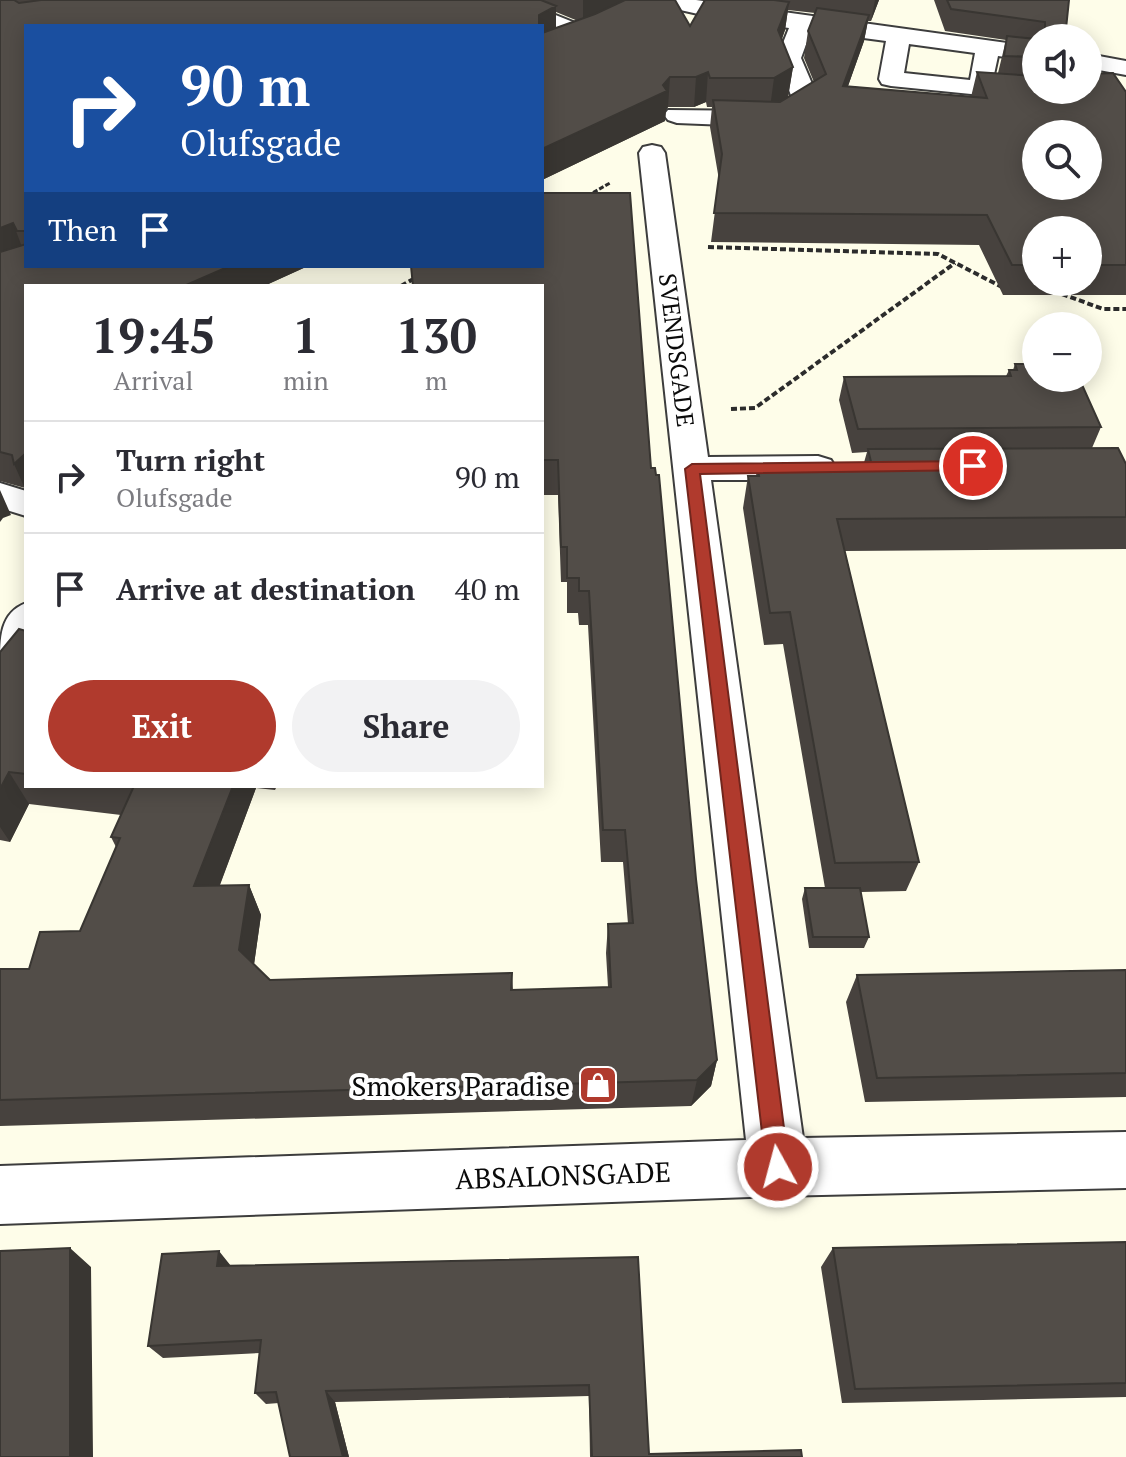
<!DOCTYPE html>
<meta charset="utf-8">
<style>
:root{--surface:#fff;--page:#f2f2f3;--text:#2b2b33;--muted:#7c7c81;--line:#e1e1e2;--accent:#b03a2d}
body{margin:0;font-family:"PT Serif",serif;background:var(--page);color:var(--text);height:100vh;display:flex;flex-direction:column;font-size:30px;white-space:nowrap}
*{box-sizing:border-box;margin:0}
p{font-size:26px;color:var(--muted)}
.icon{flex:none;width:44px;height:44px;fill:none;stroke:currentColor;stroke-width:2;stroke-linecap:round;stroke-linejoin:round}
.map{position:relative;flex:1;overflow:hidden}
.drawer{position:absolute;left:24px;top:284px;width:520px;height:504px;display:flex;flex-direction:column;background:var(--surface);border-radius:0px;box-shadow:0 4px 20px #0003}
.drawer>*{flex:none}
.top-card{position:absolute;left:24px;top:24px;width:520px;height:244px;border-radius:0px;box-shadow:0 4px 20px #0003;background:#1a4fa0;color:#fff;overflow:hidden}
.controls{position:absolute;left:1022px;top:24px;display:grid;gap:16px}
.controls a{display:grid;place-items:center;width:80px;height:80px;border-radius:50%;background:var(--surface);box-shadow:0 4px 20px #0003;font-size:40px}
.pin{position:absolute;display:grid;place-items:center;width:68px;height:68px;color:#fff;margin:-34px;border:4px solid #fff;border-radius:50%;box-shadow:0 2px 8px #0007}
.me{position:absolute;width:88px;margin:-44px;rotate:353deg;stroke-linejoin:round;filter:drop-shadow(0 0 6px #0008)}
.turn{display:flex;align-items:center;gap:28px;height:168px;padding:0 24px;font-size:36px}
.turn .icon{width:104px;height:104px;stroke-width:2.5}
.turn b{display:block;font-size:56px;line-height:68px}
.then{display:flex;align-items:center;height:76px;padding:0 24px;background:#0003;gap:16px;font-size:30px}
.eta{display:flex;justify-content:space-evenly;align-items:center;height:136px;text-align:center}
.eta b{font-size:48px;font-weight:700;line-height:56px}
.cta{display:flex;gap:16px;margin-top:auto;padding:16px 24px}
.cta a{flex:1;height:92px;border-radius:48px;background:var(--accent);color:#fff;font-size:32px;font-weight:700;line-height:92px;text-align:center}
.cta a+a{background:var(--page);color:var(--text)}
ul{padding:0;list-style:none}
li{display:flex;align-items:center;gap:24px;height:112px;padding:0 24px;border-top:2px solid var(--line)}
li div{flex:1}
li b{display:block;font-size:30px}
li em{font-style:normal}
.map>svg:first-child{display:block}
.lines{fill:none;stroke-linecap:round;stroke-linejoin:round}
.minor-casing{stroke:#3d3d3d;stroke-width:4}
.path-far1{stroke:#2c2c2c;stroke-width:3;stroke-dasharray:5 2;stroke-linecap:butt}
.path{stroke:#2c2c2c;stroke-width:4;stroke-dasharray:6 3;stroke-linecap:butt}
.minor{fill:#fff;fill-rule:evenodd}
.wall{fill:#47423e;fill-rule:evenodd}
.shaded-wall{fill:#393632}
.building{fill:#524d48;stroke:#393632;stroke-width:2;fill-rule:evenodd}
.route{fill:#b03a2d;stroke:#72261d;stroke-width:2}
.labels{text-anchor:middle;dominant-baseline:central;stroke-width:8;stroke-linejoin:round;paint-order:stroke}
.street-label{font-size:24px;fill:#0a0a0a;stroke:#fff}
.near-poi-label{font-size:28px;fill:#0a0a0a;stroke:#fff;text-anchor:end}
.near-street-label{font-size:28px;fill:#0a0a0a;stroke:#fff}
</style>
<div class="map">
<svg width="1126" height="1457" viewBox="0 0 1126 1457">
<rect width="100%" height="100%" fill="#fefde9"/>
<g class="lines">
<defs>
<path id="minor" d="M488 0H518L593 30 597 35 593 40H577L491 5Z
M655 0H696L1036 47V61L998 56 990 93 981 95 891 86 882 84 879 79 886 41 811 31 801 58 819 100 815 105 776 127 677 123 668 120 664 115 668 110 771 111 792 98 777 58 789 28 716 18 658 5ZM909 44 975 53 970 80 904 73Z
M1088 54 1126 61V75L1088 68Z
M652 145 661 147 665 153 708 457 818 456 831 460 836 468 831 476 818 480H711L803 1138 1126 1132V1188L778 1196 0 1224V1166L746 1140 639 153 643 147Z
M0 483 26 491V516L0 508Z
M26 603C26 633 34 656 0 666 0 637 0 613 26 603Z"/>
</defs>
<use href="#minor" class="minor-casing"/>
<path class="path-far1" d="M587 196 610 183"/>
<path class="path" d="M708 247 938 254 1002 287
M401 286 417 277
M1062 294 1103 309H1126
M731 409 755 408 955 263"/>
<use href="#minor" class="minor"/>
</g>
<path class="wall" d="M0 0H675L690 26 705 0H879L871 21H868L864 41 848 86 971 97 977 72 998 73 1006 40 945 31 934 0H1069L1065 38H1036V90L1126 92V295H1003L979 245 711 242 719 180 710 127 712 107H707L706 102 694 107H668L666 110 665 121 542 180V26H26V266H308L264 286H26V491L25 488 0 481ZM788 10 815 13 808 31 804 58 814 82 788 97 793 67 782 39 785 30ZM556 12 578 21 556 29ZM1036 230H1088V282H1036Z
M542 286 651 468 696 879 717 1060 711 1086 691 1106 0 1126V969H29L80 931 116 847 111 837 121 815 29 804 10 842 0 840V652L26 631V786H277L275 790 256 788 220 885H249L261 915 254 964 270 980 512 973 513 990 608 987 606 953 608 924H628L623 862H601L588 625H579L578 613H567V582H561L558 495H542Z
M1015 364 1101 427 1092 448 1126 464V549L845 551 919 862 906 891 861 892 869 937 864 948H809L802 899 805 888H825L783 644 764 645 743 508 748 476H756L757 467 863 466 867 452 852 453 839 400 844 377 1006 376 1009 370H1013Z
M1126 970V1097L865 1102 846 1002 857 975Z
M1126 1242V1397L842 1403 821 1267 833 1248Z
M638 1257 649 1454 802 1457H590L589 1396 335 1402 349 1457H290L279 1403 266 1404 255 1393 260 1353 163 1358 148 1346 230 1266Z"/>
<path class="shaded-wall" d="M583 0H633L583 23Z
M875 0H879L871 21Z
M789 2 785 30 774 59 778 30Z
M556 6V34L542 42V26H539V15Z
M869 15 864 41 838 114 843 86Z
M793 67 788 97 770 108 774 78Z
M708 72 706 102 694 107 696 77Z
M670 77 668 107 666 110 665 121 542 180V149L663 85Z
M13 223 25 255 0 264V228Z
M230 266H308L264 286H184Z
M26 453V491L14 464Z
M0 490 11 515 3 518 0 522Z
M9 772 29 804 10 842 0 827V789Z
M233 786H255L256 788 208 916 194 886Z
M249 885 261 915 252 979 239 950Z
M717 1060 711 1086 691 1106 697 1080Z
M70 1248 91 1267 93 1457H70Z
M219 1251 231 1266H217Z
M326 1391 335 1402 349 1457H343Z"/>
<path class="building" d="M0 0H14L19 3 41 0H541L556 6 539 15V26H26V231H17L13 223 0 228Z
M625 0H675L690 26 705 0H774L789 2 778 30 793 67 774 78H710L708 72 696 77H670L663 85 667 91 542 149V33L595 14Z
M947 0H1069L1065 38H1045V22L951 9Z
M817 8 869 15 843 86 987 98 977 72 1036 76V90H1088V74L1113 73 1126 92V265H1088V230H1036V265H1012L987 215 714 213 722 154 713 100 780 102 826 74 808 31ZM1036 134H1088V186H1036Z
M1007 36 1036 39V57L1004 56Z
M542 193H630L651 468H655L656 475H659L696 879 717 1060 697 1080 0 1100V969H29L40 932 80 931 120 838 111 837 134 786H133H233L194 886 249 885 239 950 270 980 512 973 511 990 611 987 608 924 633 923 625 830H603L589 591H579V578H567V547H561L558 460H542V286H413L411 266H542Z
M26 244V266H230L184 286H26V453L14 464 12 455 0 452V252Z
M1015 364H1036V378H1079L1101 427 858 429 844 377 1011 376 1009 370H1017Z
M1118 448 1126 464V517L837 519 919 862 835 863 790 612 770 613 748 476H759L757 467 872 466 868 449Z
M19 629 26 631V774L9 772 0 789V652Z
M805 888H860L869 937H813Z
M1126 970V1073L877 1078 857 975Z
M1126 1242V1383L855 1389 833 1248Z
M70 1248V1457H0V1251Z
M219 1251 217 1266 638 1257 649 1454 801 1450 802 1457H592L589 1385 326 1391 343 1457H290L276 1392 255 1393 261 1340 148 1346 162 1254Z"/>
<path class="route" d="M973 461 980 466 978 470 700 474 789 1167 786 1176 778 1179 769 1176 766 1167 685 469 692 464Z"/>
<defs>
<symbol id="shop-square" viewBox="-11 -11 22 22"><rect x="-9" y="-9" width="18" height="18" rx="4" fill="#b03a2d" stroke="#fff"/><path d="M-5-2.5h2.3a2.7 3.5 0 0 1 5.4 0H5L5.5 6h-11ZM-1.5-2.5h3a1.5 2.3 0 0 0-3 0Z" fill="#fff"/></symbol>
</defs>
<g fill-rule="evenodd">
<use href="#shop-square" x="576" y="1063" width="44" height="44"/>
</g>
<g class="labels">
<g class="street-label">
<text transform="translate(677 350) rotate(83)">SVENDSGADE</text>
</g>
<g class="near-poi-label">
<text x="570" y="1085">Smokers Paradise</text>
</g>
<g class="near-street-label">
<text transform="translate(563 1175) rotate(-2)">ABSALONSGADE</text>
</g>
</g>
</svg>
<div class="controls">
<a><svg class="icon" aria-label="sound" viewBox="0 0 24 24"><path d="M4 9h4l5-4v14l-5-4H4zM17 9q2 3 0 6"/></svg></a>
<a><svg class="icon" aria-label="search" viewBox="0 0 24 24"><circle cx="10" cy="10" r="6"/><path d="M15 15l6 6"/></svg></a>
<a>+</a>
<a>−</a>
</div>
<div class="pin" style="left:973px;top:466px;background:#d93025"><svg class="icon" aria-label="arrive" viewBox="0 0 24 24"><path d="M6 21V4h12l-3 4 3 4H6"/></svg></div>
<svg class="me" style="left:778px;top:1167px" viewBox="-20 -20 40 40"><circle r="17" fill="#b03a2d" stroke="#fff" stroke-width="3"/><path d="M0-11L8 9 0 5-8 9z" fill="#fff"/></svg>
<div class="top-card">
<div class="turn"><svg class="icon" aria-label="right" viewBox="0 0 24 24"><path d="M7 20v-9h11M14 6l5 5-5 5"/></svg><div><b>90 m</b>Olufsgade</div></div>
<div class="then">Then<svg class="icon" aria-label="arrive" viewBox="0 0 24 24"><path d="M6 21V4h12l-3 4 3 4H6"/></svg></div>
</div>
<section class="drawer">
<div class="eta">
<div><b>19:45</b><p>Arrival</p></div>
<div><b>1</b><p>min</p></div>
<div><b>130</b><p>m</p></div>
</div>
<ul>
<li><svg class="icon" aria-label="right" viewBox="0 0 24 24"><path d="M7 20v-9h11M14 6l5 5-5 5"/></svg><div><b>Turn right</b><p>Olufsgade</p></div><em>90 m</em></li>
<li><svg class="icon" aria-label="arrive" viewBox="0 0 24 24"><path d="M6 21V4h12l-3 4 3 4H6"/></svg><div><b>Arrive at destination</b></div><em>40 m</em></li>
</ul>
<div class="cta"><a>Exit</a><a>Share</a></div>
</section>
</div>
